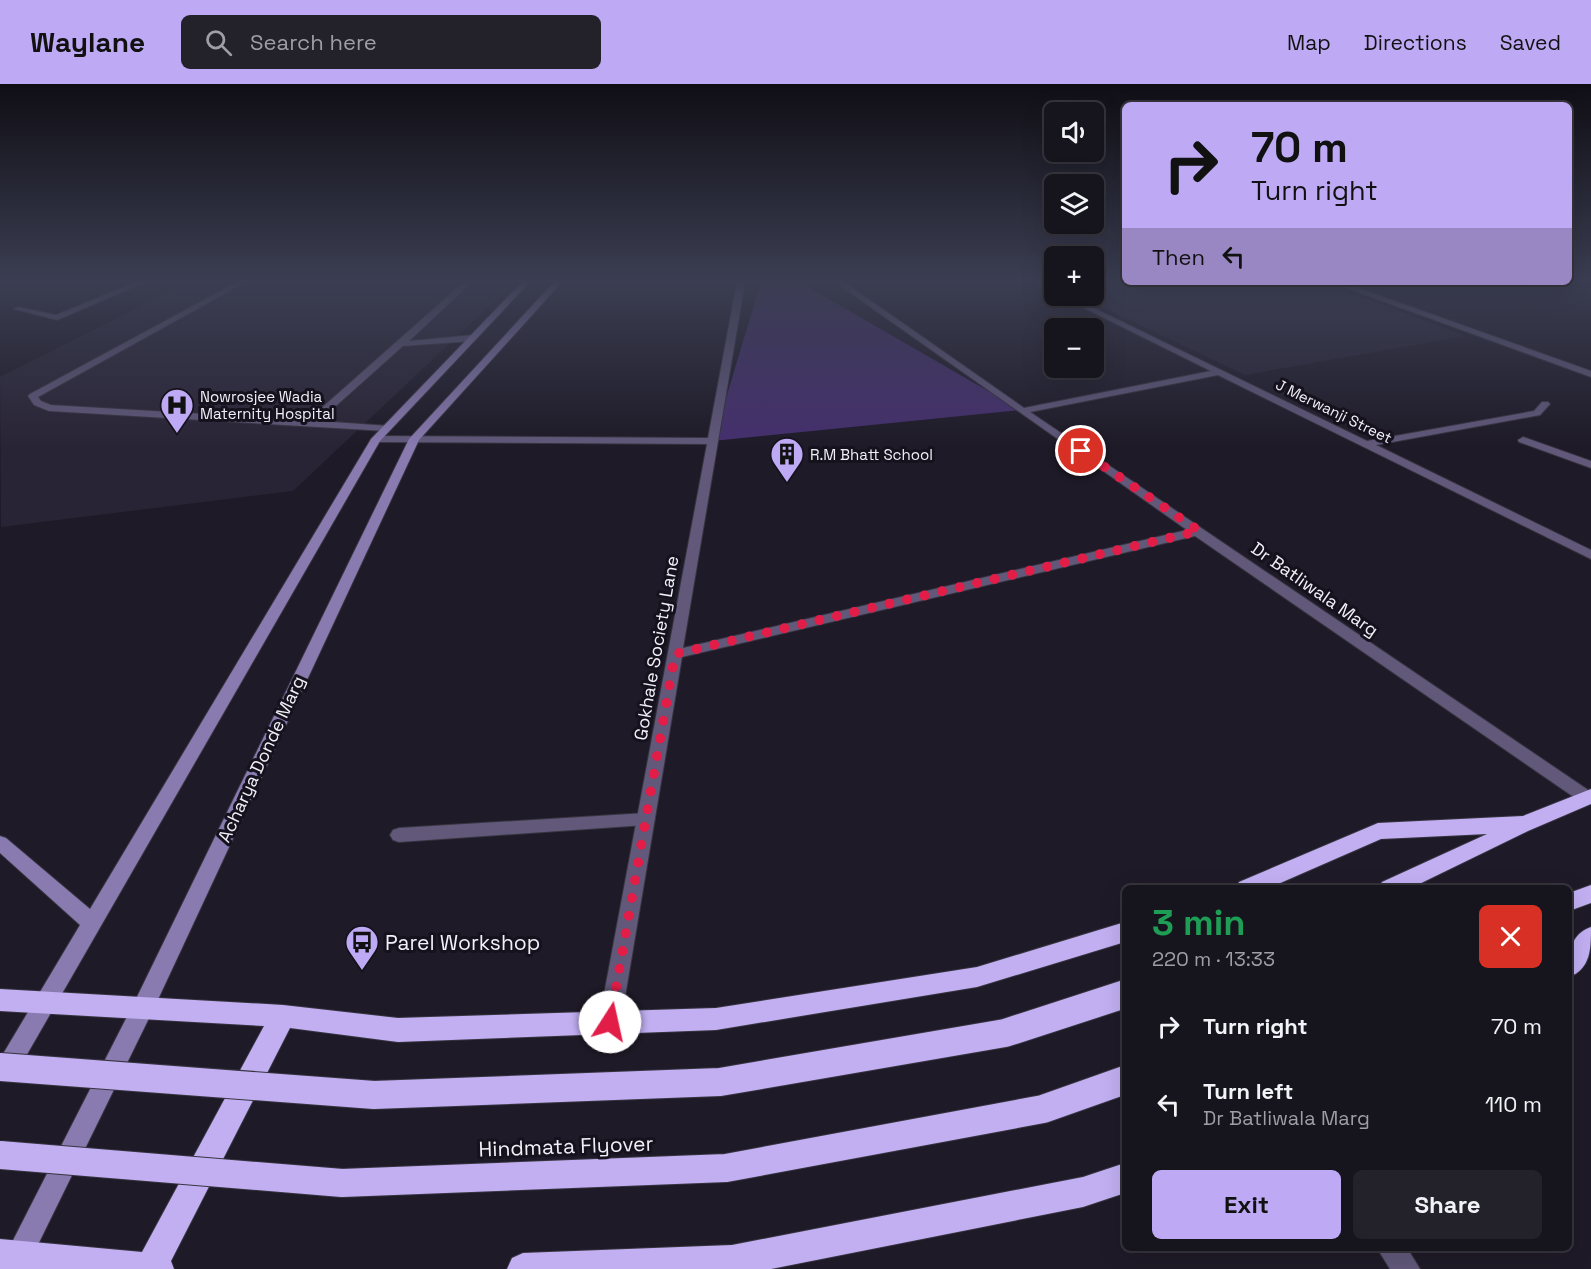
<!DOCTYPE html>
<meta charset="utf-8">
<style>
:root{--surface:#16141d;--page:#23212a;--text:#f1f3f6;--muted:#9e9ea4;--line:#35333b;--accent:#bea9f4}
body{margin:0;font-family:"Space Grotesk",sans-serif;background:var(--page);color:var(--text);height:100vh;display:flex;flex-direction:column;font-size:22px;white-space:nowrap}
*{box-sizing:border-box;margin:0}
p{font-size:20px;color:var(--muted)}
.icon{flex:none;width:33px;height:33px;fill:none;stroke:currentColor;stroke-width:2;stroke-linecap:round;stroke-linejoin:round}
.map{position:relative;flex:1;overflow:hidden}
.details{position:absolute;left:1122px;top:801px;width:450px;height:366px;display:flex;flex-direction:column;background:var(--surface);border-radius:9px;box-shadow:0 6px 24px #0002,0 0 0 2px var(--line)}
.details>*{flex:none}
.guide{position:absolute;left:1122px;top:18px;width:450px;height:183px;border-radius:9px;box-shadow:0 6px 24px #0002,0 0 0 2px var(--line);background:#bea9f4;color:#111;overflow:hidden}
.tools{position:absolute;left:1044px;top:18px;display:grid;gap:12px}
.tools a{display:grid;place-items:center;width:60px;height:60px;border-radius:9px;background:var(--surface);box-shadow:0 6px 24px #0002,0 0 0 2px var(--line);font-size:30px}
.pin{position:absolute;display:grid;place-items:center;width:51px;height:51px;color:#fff;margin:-26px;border:3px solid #fff;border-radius:50%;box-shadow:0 2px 6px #0007}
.me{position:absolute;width:66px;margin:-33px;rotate:10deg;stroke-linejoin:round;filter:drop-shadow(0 0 4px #0008)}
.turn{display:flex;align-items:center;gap:21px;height:126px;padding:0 30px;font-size:27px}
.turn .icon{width:78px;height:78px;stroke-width:2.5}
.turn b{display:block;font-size:42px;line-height:51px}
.then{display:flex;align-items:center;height:57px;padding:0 30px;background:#0003;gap:12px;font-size:22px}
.round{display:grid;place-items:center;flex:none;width:63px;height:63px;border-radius:9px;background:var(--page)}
.summary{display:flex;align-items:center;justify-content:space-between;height:102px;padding:0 30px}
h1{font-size:36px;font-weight:700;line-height:45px;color:#1e9e55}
.primary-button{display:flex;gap:12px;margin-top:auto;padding:12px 30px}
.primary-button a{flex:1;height:69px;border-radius:9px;background:var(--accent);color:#111;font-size:24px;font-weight:700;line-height:69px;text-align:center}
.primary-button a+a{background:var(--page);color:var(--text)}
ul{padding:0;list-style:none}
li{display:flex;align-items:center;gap:18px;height:78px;padding:0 30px}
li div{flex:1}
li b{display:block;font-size:22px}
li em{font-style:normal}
header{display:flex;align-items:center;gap:36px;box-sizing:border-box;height:84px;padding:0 30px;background:var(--accent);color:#111}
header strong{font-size:28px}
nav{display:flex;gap:33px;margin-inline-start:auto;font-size:21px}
.search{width:420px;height:54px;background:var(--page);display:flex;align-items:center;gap:15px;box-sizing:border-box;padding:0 21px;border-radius:9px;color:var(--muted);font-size:22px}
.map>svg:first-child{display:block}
.built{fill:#292435}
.green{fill:#452f6e}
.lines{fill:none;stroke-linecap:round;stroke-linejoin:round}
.lane-casing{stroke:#373440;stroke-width:2}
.street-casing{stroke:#373440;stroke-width:2}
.secondary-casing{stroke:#373440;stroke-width:2}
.highway-casing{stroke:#373440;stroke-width:2}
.lane{fill:#61587a;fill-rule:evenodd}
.street{fill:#61587a;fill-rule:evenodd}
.secondary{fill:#897ab0;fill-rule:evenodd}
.highway{fill:#c1aff2;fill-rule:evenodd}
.highway-bridge-casing{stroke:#373440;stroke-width:30;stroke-linecap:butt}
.highway-bridge{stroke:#c1aff2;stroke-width:28}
.route{stroke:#e11d48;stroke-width:10;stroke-dasharray:0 18}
.labels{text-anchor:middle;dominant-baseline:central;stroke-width:6;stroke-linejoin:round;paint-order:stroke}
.far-poi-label{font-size:15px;fill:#f1eff8;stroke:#15111d;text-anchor:start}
.far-street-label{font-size:15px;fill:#f1eff8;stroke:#15111d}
.street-label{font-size:18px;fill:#f1eff8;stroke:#15111d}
.near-poi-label{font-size:21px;fill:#f1eff8;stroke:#15111d;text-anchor:start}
.near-street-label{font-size:21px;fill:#f1eff8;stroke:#15111d}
</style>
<header>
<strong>Waylane</strong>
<div class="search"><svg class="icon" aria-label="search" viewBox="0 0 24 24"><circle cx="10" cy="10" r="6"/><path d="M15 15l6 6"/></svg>Search here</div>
<nav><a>Map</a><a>Directions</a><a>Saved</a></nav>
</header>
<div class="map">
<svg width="1591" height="1185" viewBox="0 0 1591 1185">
<rect width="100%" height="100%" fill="#1e1a27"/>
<path class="built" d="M189 198H515L293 407 1 443 0 293Z
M1094 198H1321L1466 252 1245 291 1079 212H1094Z"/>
<path class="green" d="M761 198H799L1021 326 713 357Z"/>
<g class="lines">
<defs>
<path id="lane" d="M136 198H146L57 236 14 225 18 223 56 231Z
M237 198H246L38 313 41 317 51 321 308 336 464 198H472L409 257 473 251 477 254 473 257 403 262 319 337 390 342 391 344 386 347 49 327 34 321 28 312 30 310Z
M646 729 652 731 655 735 652 739 646 741 399 758 393 756 390 751 393 746 399 744Z"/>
<path id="street" d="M737 198H745L683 564 1187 446 835 198H844L1024 324 1211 287 1060 212H1069L1367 357 1534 327 1542 318H1548L1550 320 1540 331 1376 361 1591 466V475L1218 291 1030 328 1591 708V719L1581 718 1195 452 682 573 621 937 618 944 610 946 602 944 599 937 707 360 376 358 371 355 376 352 708 354Z
M1033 198H1042L1054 204V209Z
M1330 198H1341L1591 287V293Z
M1523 353 1591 377V384L1519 358 1518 356Z
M1377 1164H1407L1420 1185H1390Z"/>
<path id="secondary" d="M522 198H530L380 357 14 993 6 996 0 994V975L80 841 0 769V752L6 754 90 825 371 355Z
M554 198H562L419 356 154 924 26 1185H0L3 1176 135 917 409 355Z"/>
<path id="highway" d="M1591 705V720L1528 747 1411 804H1379L1382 798 1487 750 1381 755 1269 804H1236L1239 798 1378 739 1523 732Z
M1591 801V819L1569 827V809Z
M1125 838V858L977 903 716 946 398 958 290 944 171 1177 174 1185H0V1155L142 1168 264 942 0 927V905L283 921 398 934 716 924 977 883Z
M1591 843C1591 864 1591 885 1569 893 1569 873 1568 851 1591 843Z
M1125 1079V1109L1083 1123 771 1185H507L512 1174 523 1169 732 1161 1083 1093Z"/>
</defs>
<use href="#lane" class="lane-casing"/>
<use href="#street" class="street-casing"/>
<use href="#secondary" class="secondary-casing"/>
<use href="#highway" class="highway-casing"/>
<use href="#lane" class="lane"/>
<use href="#street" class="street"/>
<use href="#secondary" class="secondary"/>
<use href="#highway" class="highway"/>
<defs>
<path id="highway-bridge" d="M0 983 374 1011 720 998 1005 949 1125 910
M0 1071 342 1099 726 1084 1043 1025 1125 996"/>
</defs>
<use href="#highway-bridge" class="highway-bridge-casing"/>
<use href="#highway-bridge" class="highway-bridge"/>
</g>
<linearGradient id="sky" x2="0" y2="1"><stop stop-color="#100e15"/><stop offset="0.54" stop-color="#3b3e52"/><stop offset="1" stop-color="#3b3e52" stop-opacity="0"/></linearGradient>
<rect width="1591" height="364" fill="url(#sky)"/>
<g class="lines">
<path class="route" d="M610 938 675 570 1199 447 1081 367"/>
</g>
<defs>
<symbol id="hospital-pin" viewBox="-11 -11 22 30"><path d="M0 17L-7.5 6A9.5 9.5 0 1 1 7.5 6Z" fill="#bea9f4" stroke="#15111d"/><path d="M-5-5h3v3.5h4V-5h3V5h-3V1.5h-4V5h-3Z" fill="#111"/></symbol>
<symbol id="building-pin" viewBox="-11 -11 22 30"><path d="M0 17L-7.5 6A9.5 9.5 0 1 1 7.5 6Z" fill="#bea9f4" stroke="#15111d"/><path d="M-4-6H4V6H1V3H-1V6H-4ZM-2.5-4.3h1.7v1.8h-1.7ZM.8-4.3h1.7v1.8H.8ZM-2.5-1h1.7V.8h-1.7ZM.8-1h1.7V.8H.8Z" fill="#111"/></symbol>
<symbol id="bus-pin" viewBox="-11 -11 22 30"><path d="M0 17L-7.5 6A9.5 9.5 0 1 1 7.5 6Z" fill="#bea9f4" stroke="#15111d"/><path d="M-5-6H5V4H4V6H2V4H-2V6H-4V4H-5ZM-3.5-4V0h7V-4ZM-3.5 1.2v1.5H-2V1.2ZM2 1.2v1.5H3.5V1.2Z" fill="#111"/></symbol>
</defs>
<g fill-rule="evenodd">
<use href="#hospital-pin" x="158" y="302" width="38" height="52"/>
<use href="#building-pin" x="768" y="351" width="38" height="52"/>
<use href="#bus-pin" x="343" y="839" width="38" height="52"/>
</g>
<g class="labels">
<g class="far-poi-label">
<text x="200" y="312">Nowrosjee Wadia<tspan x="200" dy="17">Maternity Hospital</tspan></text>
<text x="810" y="370">R.M Bhatt School</text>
</g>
<g class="far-street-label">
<text transform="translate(1334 327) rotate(26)">J Merwanji Street</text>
</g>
<g class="street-label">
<text transform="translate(1315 505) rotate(35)">Dr Batliwala Marg</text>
<text transform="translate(656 564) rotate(-80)">Gokhale Society Lane</text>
<text transform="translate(261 675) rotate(-65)">Acharya Donde Marg</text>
</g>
<g class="near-poi-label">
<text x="385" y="858">Parel Workshop</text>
</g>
<g class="near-street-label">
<text transform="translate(566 1062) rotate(-2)">Hindmata Flyover</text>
</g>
</g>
</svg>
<div class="tools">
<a><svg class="icon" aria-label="sound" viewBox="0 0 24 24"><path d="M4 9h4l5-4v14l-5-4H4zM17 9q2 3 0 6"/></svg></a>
<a><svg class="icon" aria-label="layers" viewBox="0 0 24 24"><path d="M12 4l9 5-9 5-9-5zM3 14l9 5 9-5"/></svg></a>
<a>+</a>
<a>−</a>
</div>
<div class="pin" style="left:1081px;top:367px;background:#d93025"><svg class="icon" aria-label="arrive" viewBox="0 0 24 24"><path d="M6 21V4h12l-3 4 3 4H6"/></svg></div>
<svg class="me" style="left:610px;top:938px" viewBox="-20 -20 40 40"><circle r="19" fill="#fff"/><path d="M0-13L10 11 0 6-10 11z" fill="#e11d48"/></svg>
<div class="guide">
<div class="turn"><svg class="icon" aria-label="right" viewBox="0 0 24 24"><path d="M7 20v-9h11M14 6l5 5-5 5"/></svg><div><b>70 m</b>Turn right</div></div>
<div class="then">Then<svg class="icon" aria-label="left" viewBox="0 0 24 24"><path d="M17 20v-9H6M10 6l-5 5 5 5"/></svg></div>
</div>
<section class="details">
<div class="summary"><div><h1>3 min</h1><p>220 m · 13:33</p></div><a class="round" style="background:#d93025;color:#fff"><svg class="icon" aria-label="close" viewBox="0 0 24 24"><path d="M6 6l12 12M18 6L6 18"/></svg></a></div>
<ul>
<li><svg class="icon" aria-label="right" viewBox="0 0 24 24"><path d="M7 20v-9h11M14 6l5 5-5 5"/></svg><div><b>Turn right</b></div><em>70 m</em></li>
<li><svg class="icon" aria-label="left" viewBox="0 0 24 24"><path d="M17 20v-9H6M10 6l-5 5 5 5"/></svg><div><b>Turn left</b><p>Dr Batliwala Marg</p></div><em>110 m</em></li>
</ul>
<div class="primary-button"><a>Exit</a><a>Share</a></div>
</section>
</div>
